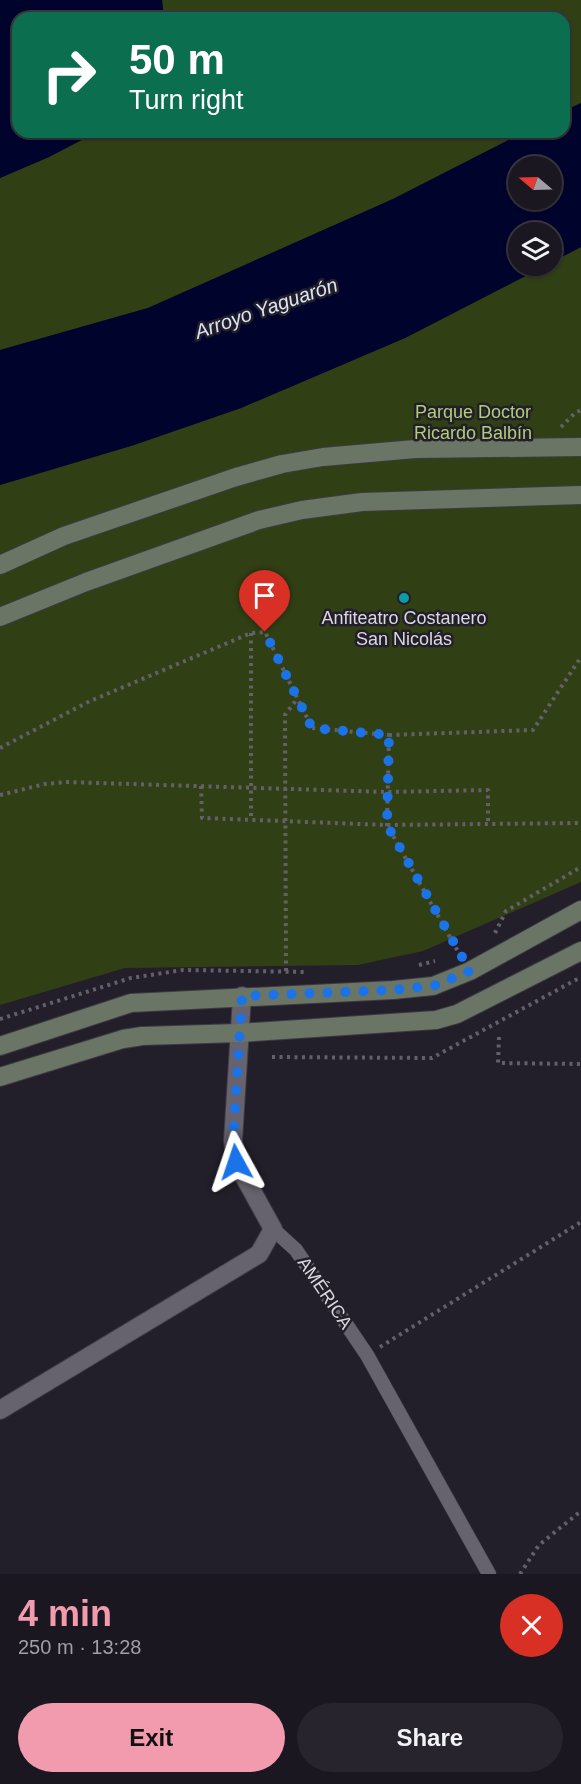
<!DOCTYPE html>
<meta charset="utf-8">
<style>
:root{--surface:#1a1720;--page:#27242d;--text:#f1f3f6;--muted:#9f9fa5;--line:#38363e;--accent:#f29aae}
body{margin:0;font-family:Helvetica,sans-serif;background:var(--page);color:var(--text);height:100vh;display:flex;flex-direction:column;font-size:22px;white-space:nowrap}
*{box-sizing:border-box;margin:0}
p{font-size:20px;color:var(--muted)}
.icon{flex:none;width:33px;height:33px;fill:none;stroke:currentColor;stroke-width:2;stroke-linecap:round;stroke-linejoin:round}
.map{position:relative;height:1574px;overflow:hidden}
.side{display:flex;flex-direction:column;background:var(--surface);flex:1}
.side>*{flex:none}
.top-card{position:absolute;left:12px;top:12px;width:558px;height:126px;border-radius:18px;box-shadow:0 2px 4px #0004,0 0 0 2px var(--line);background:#0b6e4f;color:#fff;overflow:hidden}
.needle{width:39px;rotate:289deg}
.buttons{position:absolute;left:508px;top:156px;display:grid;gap:12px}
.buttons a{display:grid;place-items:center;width:54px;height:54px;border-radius:50%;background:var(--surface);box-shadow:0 2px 4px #0004,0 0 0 2px var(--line);font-size:30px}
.pin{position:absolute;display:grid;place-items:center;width:51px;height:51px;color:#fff;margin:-62px -26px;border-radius:50% 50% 50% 0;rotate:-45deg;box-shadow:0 0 6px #0007}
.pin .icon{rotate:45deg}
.me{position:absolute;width:66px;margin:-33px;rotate:355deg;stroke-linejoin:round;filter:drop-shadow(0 0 4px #0008)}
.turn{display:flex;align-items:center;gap:21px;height:126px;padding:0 18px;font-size:27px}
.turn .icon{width:78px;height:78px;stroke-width:2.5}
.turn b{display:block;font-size:42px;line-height:51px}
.round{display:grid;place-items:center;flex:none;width:63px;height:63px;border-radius:32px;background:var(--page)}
.head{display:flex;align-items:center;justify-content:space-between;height:102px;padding:0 18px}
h1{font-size:36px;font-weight:700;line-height:45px;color:var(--accent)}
.action{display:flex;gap:12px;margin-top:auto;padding:12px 18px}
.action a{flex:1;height:69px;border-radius:36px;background:var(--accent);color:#111;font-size:24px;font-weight:700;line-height:69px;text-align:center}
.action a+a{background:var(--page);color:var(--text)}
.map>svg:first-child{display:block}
.green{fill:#313f15}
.water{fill:#00032c;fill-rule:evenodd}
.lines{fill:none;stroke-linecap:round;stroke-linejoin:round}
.lane-casing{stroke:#3d3b43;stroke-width:15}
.street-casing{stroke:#3d3b43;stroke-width:20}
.secondary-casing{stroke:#3d3b43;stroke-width:20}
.path{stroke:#64606a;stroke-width:4;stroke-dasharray:3 4.5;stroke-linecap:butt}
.lane{stroke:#66626e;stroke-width:14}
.street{stroke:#66626e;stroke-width:18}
.secondary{stroke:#6a7566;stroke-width:18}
.route{stroke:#1a73e8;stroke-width:10;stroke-dasharray:0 18}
.culture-dot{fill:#0f9aa8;stroke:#231f2a;stroke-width:2}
.labels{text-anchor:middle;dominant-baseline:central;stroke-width:5;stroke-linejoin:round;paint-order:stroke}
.park-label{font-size:18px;fill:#b0ce78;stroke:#231f2a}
.poi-label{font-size:18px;fill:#dad8df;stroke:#231f2a}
.street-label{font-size:18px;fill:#dad8df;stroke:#231f2a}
.water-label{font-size:20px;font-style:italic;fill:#dae4f3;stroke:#231f2a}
</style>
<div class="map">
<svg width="581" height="1574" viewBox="0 0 581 1574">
<rect width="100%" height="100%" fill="#231f2a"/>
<path class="green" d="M162 0H581V103L564 111V18H164Z
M97 132H524L393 199 148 308 0 350V178L49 157Z
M581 247V882L423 951 358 965 125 968 0 1005V485L134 445 241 408 405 338 545 266H552V262Z"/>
<path class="water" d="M0 0H162L164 18H18V132H97L49 157 0 178Z
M581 103V247L552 262V232H519V266H545L405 338 241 408 134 445 0 485V350L148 308 393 199 524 132H564V111ZM519 166H552V200H519Z"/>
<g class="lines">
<defs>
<path id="lane" d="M273 1229 296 1250 367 1355 489 1574"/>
<path id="street" d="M0 1410 259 1254 273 1229 236 1162 233 1141 242 996"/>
<path id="secondary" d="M0 565 64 536 236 477 282 464 323 457 415 449 581 447
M0 617 86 582 259 520 302 510 362 502 581 495
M0 1046 131 1003 393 990 433 986 470 971 581 910
M0 1077 123 1039 142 1036 239 1033 436 1020 457 1014 581 951"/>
</defs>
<use href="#lane" class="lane-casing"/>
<use href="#street" class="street-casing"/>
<use href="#secondary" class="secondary-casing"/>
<path class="path" d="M561 427 575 413 581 410
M251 633V820
M389 735 533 730 581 657
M0 748 88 702 251 633 265 632 312 728 389 735 387 825 460 955
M201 786 202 818 387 825 581 823
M0 795 45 784 66 782 387 792 488 790V824
M495 933 506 911 581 867
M419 965 435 961
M286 971 285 715 297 699
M0 1019 131 978 183 970 307 972
M499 1037 498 1063 581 1064
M272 1057 432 1058 581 977
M380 1347 581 1222
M520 1574 539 1545 581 1511"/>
<use href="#lane" class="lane"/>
<use href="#street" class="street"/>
<use href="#secondary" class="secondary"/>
</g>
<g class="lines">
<path class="route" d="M236 1162 233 1141 242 996 393 990 433 986 470 971 387 825 389 735 312 728 265 632"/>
</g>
<circle class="culture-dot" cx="404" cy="598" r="6"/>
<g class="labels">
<g class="park-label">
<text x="473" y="412">Parque Doctor<tspan x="473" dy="21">Ricardo Balbín</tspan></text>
</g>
<g class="poi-label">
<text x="404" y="618">Anfiteatro Costanero<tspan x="404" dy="21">San Nicolás</tspan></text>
</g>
<g class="street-label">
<text transform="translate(325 1293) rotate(56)">AMÉRICA</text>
</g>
<g class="water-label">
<text transform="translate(266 308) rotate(-19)">Arroyo Yaguarón</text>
</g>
</g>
</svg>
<div class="buttons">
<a><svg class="needle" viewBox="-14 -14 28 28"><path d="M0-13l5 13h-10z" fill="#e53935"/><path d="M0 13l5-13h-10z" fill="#9f9fa5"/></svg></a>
<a><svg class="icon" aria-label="layers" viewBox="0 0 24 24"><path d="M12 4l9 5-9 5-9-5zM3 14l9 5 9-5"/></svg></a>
</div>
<div class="pin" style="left:265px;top:632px;background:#d93025"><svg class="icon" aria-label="arrive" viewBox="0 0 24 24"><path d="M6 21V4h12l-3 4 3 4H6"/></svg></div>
<svg class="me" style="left:236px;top:1162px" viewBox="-20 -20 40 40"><path d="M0-17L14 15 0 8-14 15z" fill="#1a73e8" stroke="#fff" stroke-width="4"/></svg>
<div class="top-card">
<div class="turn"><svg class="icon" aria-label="right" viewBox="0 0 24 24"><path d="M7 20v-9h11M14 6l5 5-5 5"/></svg><div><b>50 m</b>Turn right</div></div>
</div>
</div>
<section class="side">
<div class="head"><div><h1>4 min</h1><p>250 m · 13:28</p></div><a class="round" style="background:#d93025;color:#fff"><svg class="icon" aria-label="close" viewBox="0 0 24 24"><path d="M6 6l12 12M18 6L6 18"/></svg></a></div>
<div class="action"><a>Exit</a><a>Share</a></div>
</section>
